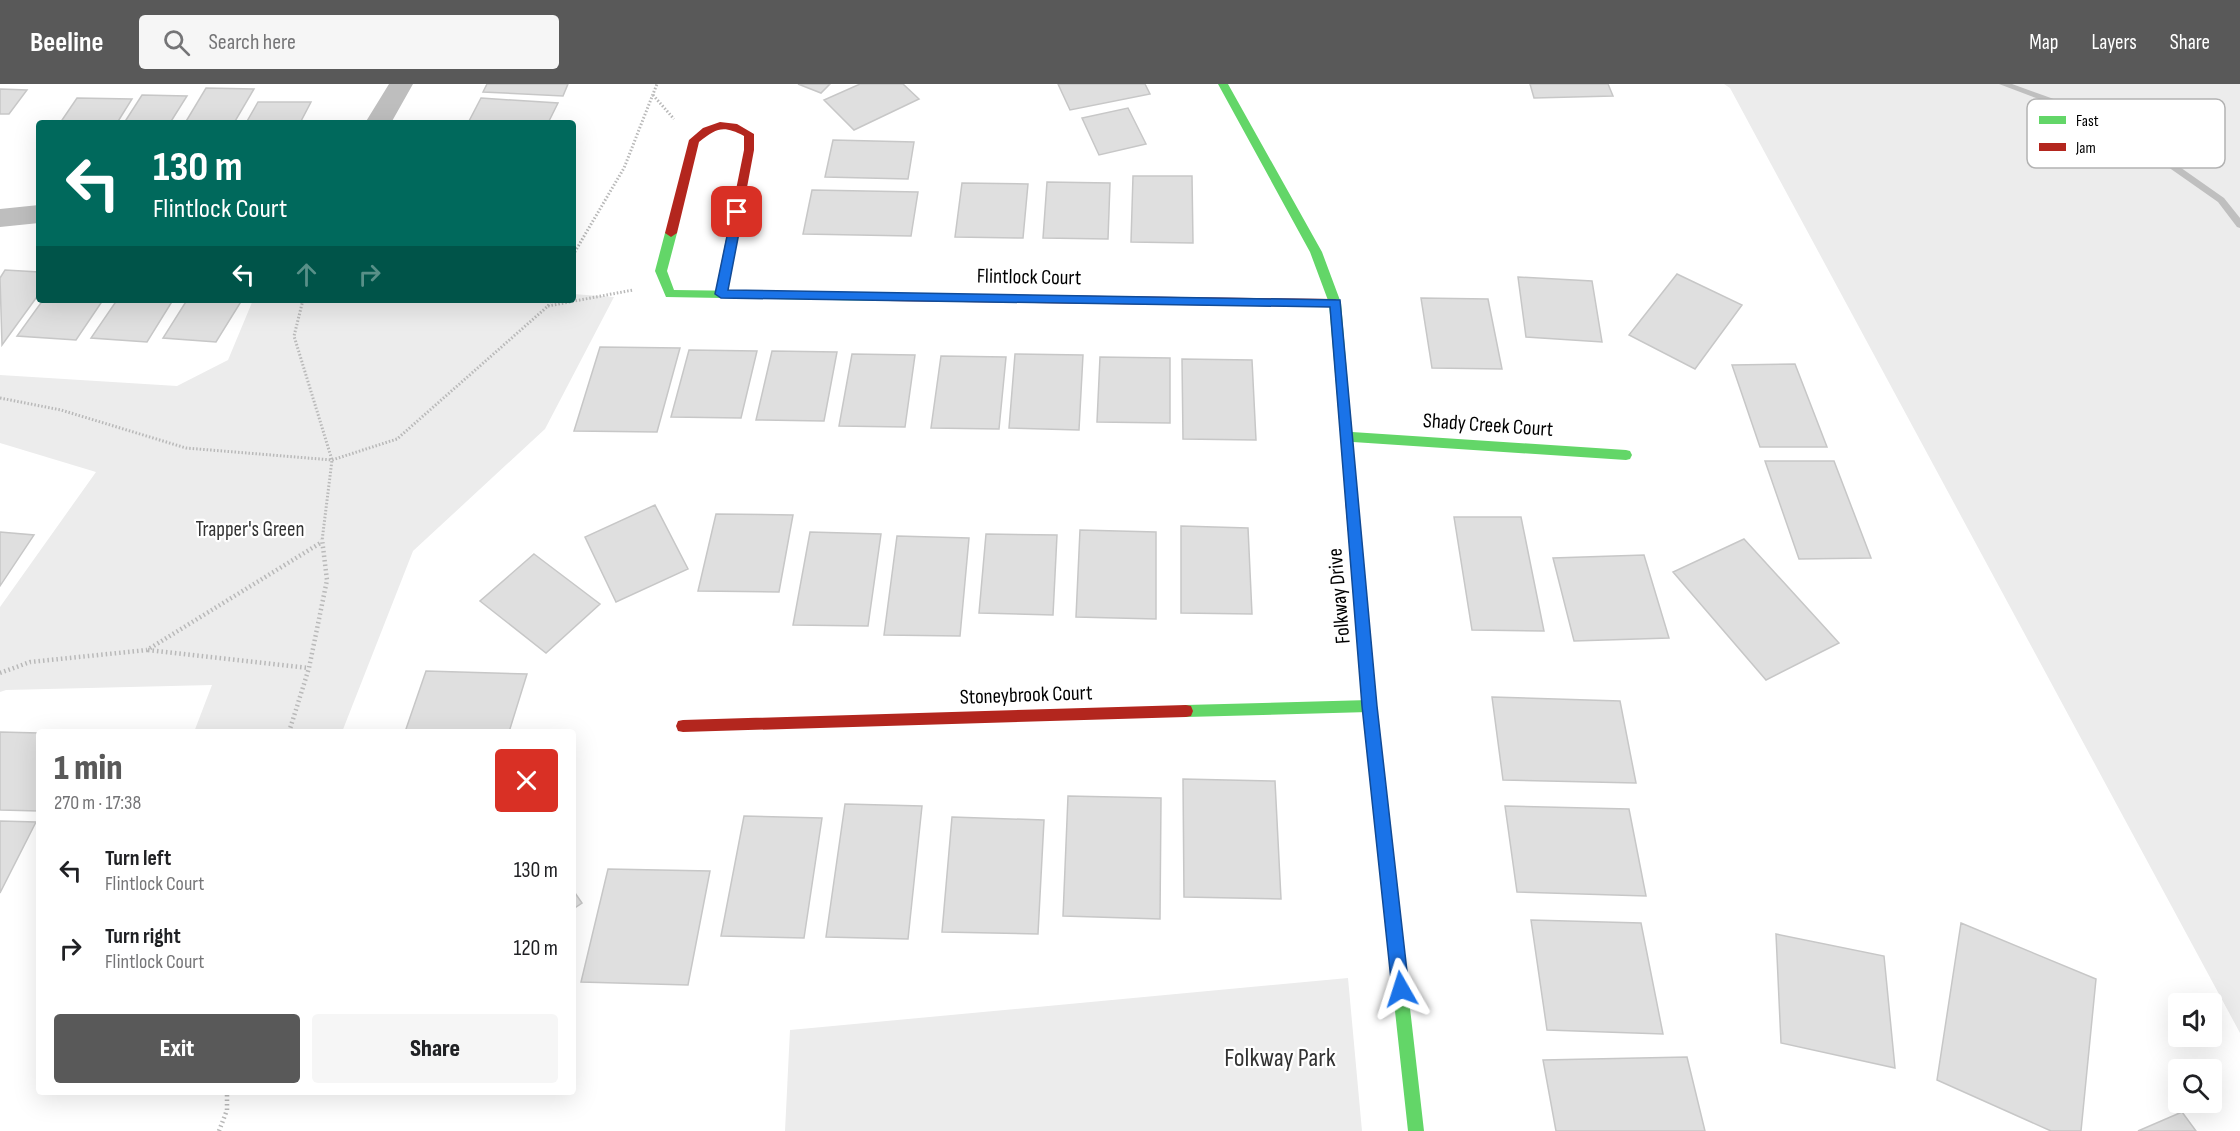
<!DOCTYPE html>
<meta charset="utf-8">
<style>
:root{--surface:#fff;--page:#f6f6f6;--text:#202124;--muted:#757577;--accent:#595959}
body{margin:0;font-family:"Sofia Sans Condensed",sans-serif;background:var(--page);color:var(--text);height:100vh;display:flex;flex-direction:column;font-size:22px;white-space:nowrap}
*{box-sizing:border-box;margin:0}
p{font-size:20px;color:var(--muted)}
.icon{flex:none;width:33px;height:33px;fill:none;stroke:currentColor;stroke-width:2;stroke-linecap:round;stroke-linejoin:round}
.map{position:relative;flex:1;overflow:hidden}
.sheet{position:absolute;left:36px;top:645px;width:540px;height:366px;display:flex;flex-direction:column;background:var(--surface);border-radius:6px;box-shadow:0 6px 24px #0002}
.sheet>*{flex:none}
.guide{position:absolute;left:36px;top:36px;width:540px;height:183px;border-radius:6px;box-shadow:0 6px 24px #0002;background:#00695c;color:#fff;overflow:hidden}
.controls{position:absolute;left:2168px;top:909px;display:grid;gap:12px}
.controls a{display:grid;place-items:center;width:54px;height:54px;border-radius:6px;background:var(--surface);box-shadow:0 6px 24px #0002;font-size:30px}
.pin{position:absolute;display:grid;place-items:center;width:51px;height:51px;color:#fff;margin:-26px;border-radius:12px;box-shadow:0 3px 9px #0006}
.me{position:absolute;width:66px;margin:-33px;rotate:354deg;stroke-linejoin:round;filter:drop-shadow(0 0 4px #0008)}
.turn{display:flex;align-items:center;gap:21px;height:126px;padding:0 18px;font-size:27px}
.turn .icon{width:78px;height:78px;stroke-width:2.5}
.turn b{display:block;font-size:42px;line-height:51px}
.lanes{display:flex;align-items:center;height:57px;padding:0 18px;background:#0003;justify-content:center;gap:30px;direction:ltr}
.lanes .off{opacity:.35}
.round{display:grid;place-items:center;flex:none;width:63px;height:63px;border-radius:6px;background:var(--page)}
.overview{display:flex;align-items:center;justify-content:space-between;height:102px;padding:0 18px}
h1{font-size:36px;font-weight:800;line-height:45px;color:var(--accent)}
.button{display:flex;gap:12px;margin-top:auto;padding:12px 18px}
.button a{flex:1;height:69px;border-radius:6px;background:var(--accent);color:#fff;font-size:24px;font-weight:800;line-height:69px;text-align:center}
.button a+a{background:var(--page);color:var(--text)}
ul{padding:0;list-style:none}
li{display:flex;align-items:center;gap:18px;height:78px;padding:0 18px}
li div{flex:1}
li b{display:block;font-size:22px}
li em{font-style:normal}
header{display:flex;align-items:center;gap:36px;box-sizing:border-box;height:84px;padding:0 30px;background:var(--accent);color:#fff}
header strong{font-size:28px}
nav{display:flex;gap:33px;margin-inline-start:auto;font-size:21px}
.search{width:420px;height:54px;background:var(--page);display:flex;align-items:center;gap:15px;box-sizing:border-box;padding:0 21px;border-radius:6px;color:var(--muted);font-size:22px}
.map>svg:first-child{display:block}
.green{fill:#ececec}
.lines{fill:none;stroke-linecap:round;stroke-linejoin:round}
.stream{fill:#bfbfbf;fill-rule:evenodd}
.building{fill:#dfdfdf;stroke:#c7c7c7;stroke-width:1.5}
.path-far1{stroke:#b9b9b9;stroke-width:3;stroke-dasharray:1.5 2;stroke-linecap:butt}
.path{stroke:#b9b9b9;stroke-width:4.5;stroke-dasharray:1.5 3;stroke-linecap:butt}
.street{fill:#bebebe;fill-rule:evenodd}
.fast{fill:#63d668;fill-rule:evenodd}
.jam{fill:#b3261e;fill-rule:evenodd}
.route{fill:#1a73e8;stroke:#114b97;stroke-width:1.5}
.labels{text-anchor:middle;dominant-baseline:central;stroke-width:4.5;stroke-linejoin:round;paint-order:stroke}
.street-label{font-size:21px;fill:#000;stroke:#fff}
.park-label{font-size:21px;fill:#333;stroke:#fff}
.near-park-label{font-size:26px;fill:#333;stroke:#fff}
.key{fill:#fff;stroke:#b2b2b2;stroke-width:1.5}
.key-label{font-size:16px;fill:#000}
</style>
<header>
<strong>Beeline</strong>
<div class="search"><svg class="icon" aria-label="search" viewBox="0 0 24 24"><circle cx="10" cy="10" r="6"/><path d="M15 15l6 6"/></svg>Search here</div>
<nav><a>Map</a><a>Layers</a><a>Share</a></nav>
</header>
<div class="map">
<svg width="2240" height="1047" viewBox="0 0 2240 1047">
<rect width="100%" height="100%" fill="#fff"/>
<path class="green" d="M1724 0H2240V949L1730 4Z
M573 210 614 213 545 345 413 467 342 648H194L212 601 6 606 0 608V523L96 388 0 359V291L177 302 228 276 253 216H573Z
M1348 894 1362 1047H785L790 946Z"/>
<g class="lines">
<path class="stream" d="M1999 0H2012L2079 24 2147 60 2224 114 2240 134V144L2237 143 2218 118 2141 64 2073 28Z"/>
</g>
<path class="building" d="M487 0H568L563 12 483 8Z
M798 0H830L821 9Z
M860 0H903L919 15 854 46 824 16Z
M1058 0H1145L1150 10 1070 26Z
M1530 0H1608L1613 12 1534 14Z
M206 4 254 5 234 39H185Z
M0 5 27 6 9 30H0Z
M142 11 187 12 170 39H124Z
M77 14 132 15 117 39H60Z
M481 14 558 19 548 39H468Z
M258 18H311L300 39H246Z
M1128 24 1146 60 1099 71 1082 34Z
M833 56 914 58 908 95 825 93Z
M1133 92H1192L1193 159 1131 158Z
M1047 98 1110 99 1108 155 1043 154Z
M962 99 1028 100 1023 154 955 153Z
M812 106 918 108 911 152 803 150Z
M5 186 39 188V210L2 261 0 194Z
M1677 190 1742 221 1695 285 1629 251Z
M1518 193 1592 197 1602 258 1526 253Z
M1421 214 1488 215 1502 285 1432 284Z
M43 216H103L76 256 17 252Z
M117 216H173L147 258 91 254Z
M187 216H242L216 258 163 254Z
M600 263 680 264 657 348 574 347Z
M689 266 757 267 741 334 671 333Z
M772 267 837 268 824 337 756 336Z
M852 270 915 271 905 343 839 342Z
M1015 270 1083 271 1079 346 1009 344Z
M941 272 1006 273 999 345 931 344Z
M1100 273 1170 274V339L1097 338Z
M1182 275 1252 276 1256 356 1183 355Z
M1795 280 1827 363H1760L1732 281Z
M1765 377H1834L1871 474 1799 475Z
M655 421 688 485 616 518 585 453Z
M716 430 793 431 779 508 698 507Z
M1454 433H1521L1544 547 1472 546Z
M1181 442 1248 444 1252 530 1181 529Z
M1080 446 1156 448V535L1076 533Z
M0 448 34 451 0 502Z
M810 448 881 450 868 542 793 541Z
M986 450 1057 451 1053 531 979 529Z
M897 452 969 454 960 552 884 551Z
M1744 455 1839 559 1766 596 1673 488Z
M534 470 600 520 546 569 480 517Z
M1644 471 1669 554 1574 557 1553 474Z
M426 587 527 590 509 648H405Z
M1492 613 1620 617 1636 699 1503 696Z
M0 648 39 649V727L0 726Z
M1183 695 1275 697 1281 815 1184 813Z
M1068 712 1161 714 1160 835 1063 832Z
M845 720 922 722 908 855 826 853Z
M1505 722 1629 725 1646 812 1517 808Z
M744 732 822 734 804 854 721 852Z
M952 733 1044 736 1038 850 942 848Z
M0 737 36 738 0 809Z
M608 785 710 787 688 901 581 898Z
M573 806 582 819 573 825Z
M1531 836 1641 839 1663 950 1547 946Z
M1961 839 2096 895 2081 1047H2051L1937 996Z
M1776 850 1884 872 1895 984 1781 959Z
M1687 973 1705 1047H1556L1543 976Z
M2182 1028 2196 1047H2138Z"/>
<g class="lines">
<path class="path-far1" d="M653 11 674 35
M573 171 624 84 657 0
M303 216 294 252 332 376 322 457
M548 222 633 206
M0 314 61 326 186 364 332 376 397 355 548 222 551 216"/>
<path class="path" d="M148 566 309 584
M0 589 30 578 147 566 322 458
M289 648 309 584 327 496 322 455
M219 1047 227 1026V1008"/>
<path class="street" d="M389 0H413L391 39H365Z
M39 121V139L0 143V125Z"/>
<path class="fast" d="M1218 0H1228L1322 168 1341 219 1352 348 1626 366 1630 367 1632 371 1630 375 1626 376 1353 358 1357 414 1351 419 1346 418 1329 219 1310 168Z
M671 145 677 149 667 187 674 206 888 209 894 213 888 217 666 213 655 187 665 149Z
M1369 616 1374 618 1376 622 1374 626 1369 628 1186 633 1181 632 1179 627 1181 622 1186 621Z
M1376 680 1381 682 1383 687 1424 1047H1408L1369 687 1371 682Z"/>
<path class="jam" d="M720 38 737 40 754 50V66L727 210 721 214 715 210 744 66V52C723 41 717 44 699 58L677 149 671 153 665 149 689 56 703 44Z
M888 209 1335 215 1341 219 1335 223 888 217 882 213Z
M1351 409 1357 414 1383 687 1381 692 1376 694 1371 692 1369 687 1345 414Z
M1186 621 1191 622 1193 627 1191 632 1186 633 683 648 678 647 676 642 678 637 683 636Z"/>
</g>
<path class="route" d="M737 124 743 128 728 206 1340 216 1377 622 1409 905 1406 911 1401 913 1395 911 1392 905 1362 622 1330 223 721 214 715 210 732 128Z"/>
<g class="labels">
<g class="street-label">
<text transform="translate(1029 193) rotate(1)">Flintlock Court</text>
<text transform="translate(1488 341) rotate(4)">Shady Creek Court</text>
<text transform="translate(1339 512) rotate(-95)">Folkway Drive</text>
<text transform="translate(1026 611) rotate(-2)">Stoneybrook Court</text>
</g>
<g class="park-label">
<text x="250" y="445">Trapper's Green</text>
</g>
<g class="near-park-label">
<text x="1280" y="974">Folkway Park</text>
</g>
</g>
<rect x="2027" y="15" width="198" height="69" rx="9" class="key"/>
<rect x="2039" y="32" width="27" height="8" fill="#63d668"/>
<rect x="2039" y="59" width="27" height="8" fill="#b3261e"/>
<g class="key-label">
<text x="2076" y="42">Fast</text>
<text x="2076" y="69">Jam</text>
</g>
</svg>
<div class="controls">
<a><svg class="icon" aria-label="sound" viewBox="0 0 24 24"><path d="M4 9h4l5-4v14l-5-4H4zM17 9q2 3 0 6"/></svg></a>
<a><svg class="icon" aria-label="search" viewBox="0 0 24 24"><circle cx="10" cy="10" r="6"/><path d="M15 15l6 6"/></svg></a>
</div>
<div class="pin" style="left:737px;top:128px;background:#d93025"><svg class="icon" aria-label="arrive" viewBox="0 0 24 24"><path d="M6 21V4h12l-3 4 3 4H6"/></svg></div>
<svg class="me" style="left:1401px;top:905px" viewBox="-20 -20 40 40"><path d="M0-17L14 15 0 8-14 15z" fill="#1a73e8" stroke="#fff" stroke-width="4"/></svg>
<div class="guide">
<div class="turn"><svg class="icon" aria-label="left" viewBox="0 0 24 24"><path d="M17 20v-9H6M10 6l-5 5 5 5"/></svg><div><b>130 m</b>Flintlock Court</div></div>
<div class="lanes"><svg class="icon" aria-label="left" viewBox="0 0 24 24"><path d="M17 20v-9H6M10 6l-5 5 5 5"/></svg><svg class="icon off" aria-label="ahead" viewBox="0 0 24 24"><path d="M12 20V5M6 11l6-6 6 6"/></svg><svg class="icon off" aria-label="right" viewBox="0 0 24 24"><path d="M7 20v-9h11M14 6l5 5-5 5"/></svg></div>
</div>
<section class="sheet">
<div class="overview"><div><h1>1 min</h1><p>270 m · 17:38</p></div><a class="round" style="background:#d93025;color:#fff"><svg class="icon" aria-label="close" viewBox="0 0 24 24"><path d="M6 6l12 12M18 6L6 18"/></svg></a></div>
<ul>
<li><svg class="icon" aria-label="left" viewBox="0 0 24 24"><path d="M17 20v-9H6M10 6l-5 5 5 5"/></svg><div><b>Turn left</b><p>Flintlock Court</p></div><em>130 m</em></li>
<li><svg class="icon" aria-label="right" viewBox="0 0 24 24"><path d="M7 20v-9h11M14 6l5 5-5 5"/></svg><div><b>Turn right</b><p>Flintlock Court</p></div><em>120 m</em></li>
</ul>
<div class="button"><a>Exit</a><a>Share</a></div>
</section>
</div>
